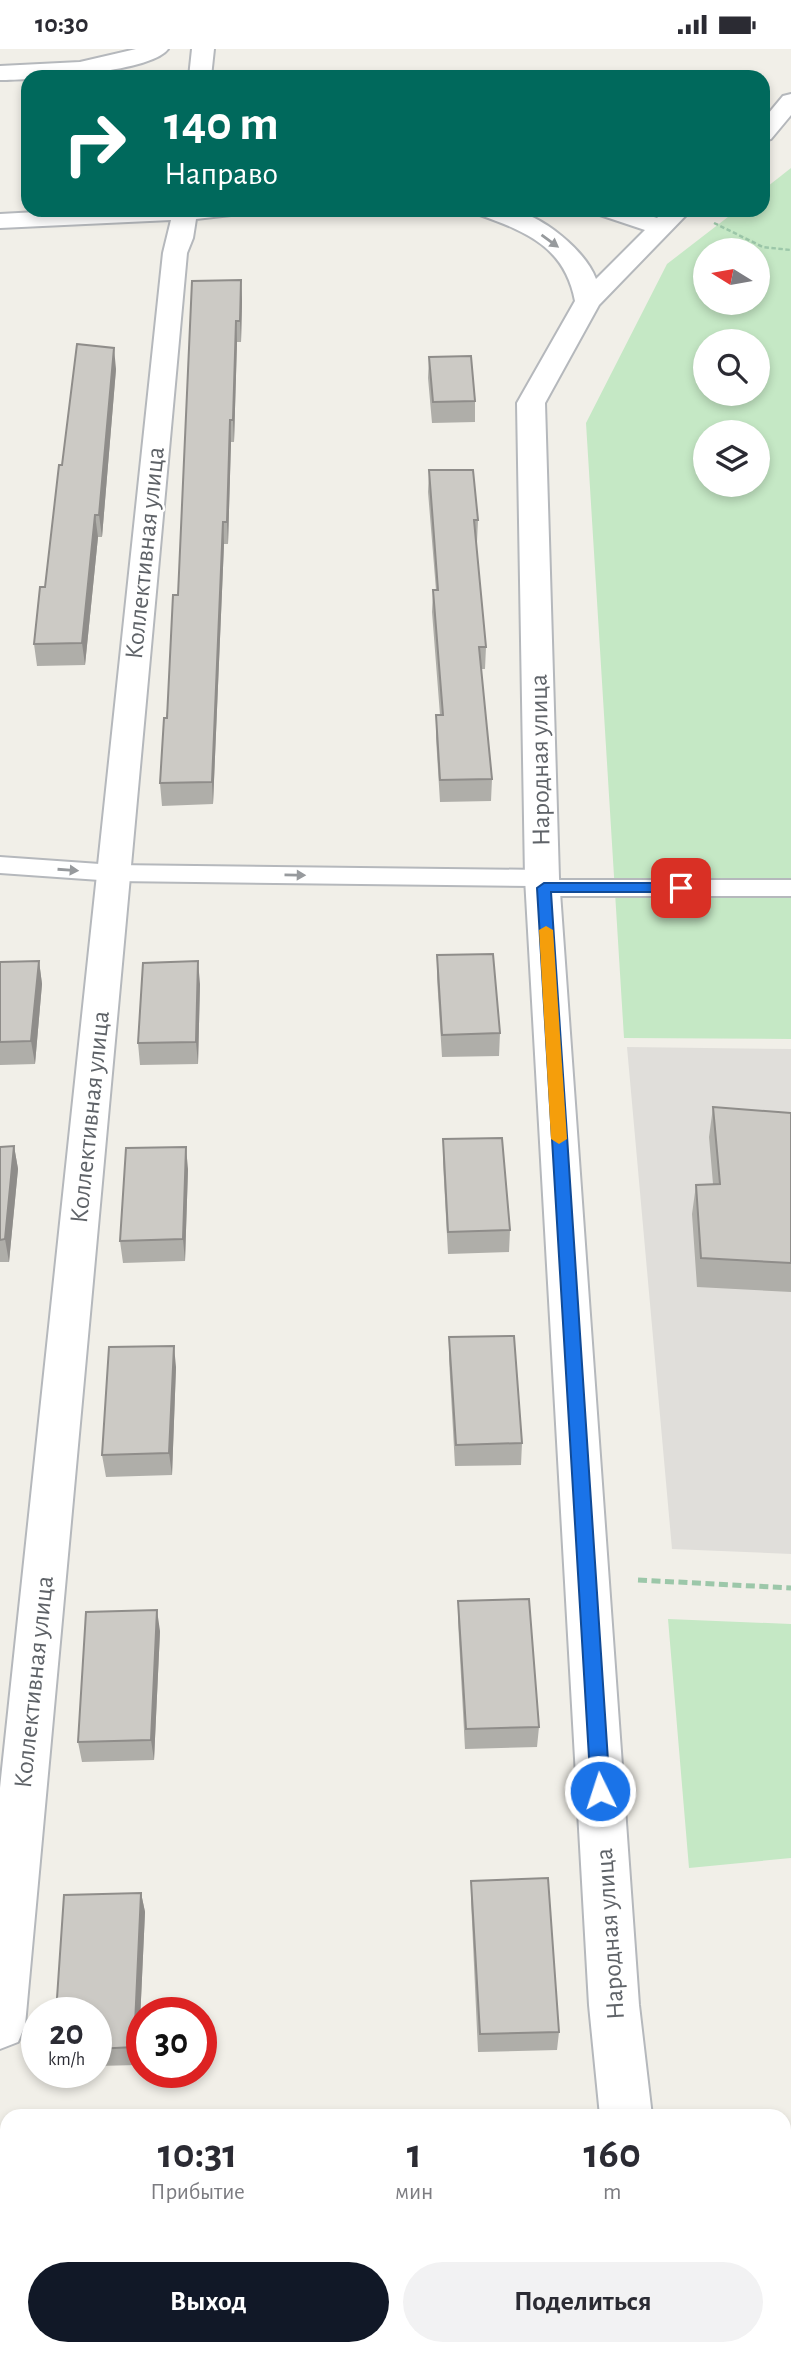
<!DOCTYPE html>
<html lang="ru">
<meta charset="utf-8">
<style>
:root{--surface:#fff;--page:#f2f2f3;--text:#2b2b33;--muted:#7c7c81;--accent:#111827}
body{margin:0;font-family:"Alegreya Sans",sans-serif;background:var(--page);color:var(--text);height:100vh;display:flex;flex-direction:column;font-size:26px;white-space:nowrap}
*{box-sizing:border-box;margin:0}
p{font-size:23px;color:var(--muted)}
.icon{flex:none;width:38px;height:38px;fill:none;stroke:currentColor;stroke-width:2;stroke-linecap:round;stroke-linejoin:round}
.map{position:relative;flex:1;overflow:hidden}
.details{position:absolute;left:0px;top:2060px;width:791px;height:247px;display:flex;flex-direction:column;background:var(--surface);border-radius:21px 21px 0 0;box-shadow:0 4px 10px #0003}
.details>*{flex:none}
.guide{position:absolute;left:21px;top:21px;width:749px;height:147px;border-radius:21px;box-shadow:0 4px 10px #0003;background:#00695c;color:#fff;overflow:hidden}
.needle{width:46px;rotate:281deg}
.buttons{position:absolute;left:693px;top:189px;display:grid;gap:14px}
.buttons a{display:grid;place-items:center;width:77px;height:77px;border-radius:50%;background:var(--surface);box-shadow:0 4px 10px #0003;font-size:35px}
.speed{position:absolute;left:21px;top:1948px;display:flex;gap:14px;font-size:35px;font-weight:700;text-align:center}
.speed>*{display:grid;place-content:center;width:91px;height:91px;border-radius:50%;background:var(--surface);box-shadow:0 4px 10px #0003;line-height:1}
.speed small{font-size:18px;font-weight:400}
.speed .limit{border:10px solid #d22;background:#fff;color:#111}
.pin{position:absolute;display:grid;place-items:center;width:60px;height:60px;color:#fff;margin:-30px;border-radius:14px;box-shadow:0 4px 10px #0006}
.me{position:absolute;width:77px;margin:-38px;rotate:356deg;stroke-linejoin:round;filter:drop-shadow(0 0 5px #0008)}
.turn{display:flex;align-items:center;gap:24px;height:147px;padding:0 28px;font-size:32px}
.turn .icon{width:91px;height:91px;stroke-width:2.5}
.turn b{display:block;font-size:49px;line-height:60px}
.eta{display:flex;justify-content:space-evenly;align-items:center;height:119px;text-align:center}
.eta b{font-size:42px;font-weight:700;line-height:49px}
.cta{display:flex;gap:14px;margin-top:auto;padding:14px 28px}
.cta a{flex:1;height:80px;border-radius:42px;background:var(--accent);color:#fff;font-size:28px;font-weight:700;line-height:80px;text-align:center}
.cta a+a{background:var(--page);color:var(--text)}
.status{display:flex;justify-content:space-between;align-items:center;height:49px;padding:0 35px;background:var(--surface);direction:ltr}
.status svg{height:19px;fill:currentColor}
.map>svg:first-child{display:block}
.industrial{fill:#e0deda}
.green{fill:#c5e8c5;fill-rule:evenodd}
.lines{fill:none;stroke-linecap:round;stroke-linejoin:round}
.service-casing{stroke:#b5b8bc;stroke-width:4}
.minor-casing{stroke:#b5b8bc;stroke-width:4}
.path-far1{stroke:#9cc7a9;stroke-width:2.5;stroke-dasharray:4.5 2.5;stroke-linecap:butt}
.path{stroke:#9cc7a9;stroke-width:5;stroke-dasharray:9 4.5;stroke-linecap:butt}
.service{fill:#fff;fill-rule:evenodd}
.minor{fill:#fff;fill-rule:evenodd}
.wall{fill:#afaea9}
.shaded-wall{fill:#8f8d8a}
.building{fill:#cccac5;stroke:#8f8d8a;stroke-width:2}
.oneway{fill:#979a9d}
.route{fill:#1a73e8;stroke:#114b97;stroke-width:2}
.slow{fill:#f59e0b}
.labels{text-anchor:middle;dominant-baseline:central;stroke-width:5;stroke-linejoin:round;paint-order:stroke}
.street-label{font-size:26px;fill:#5f6368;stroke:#fff}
</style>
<div class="status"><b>10:30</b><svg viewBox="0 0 49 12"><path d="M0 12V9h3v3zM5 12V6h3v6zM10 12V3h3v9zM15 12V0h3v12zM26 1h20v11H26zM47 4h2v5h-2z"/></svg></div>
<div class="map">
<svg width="791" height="2306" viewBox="0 0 791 2306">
<rect width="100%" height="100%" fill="#f1efe8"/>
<path class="industrial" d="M627 998 791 1000V1505L672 1500Z"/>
<path class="green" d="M791 119V990L624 989 586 374 667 215 737 161H763V141ZM705 201H758V254H705ZM705 292H758V345H705ZM705 383H758V436H705Z
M668 1570 791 1575V1809L689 1819Z
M791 2263V2306H688L687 2300H784V2264Z"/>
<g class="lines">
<defs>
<path id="service" d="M0 808 114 816 542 821 551 823 553 831H791V847H543L534 845 532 837 114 832 0 824Z"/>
<path id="minor" d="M136 0H168C151 24 27 31 0 31V17L80 13Z
M192 0H214L211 28H189Z
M791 45V66L771 90 763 92V71L783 47Z
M74 161H234L231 166 196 170 193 189 187 204 25 1976 18 1993 0 2000V1739L163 204 171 171 0 179V165Z
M477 161C488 161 500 159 511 161 542 166 585 201 596 230L645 181 600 166 597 161H633L657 169 665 161H691L599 256 545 354 559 829 639 1956 652 2067H600L589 1956 525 829 517 354 575 252C565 199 528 183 480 166Z
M0 2185 7 2186V2240L0 2239Z
M630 2300H684L686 2306H630Z"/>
</defs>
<use href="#service" class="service-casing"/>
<use href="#minor" class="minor-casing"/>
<path class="path-far1" d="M714 174 763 198 791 201"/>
<path class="path" d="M638 1531 791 1539"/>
<use href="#service" class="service"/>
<use href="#minor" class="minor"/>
</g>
<path class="wall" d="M241 231 242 252 241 293H237L234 393H231L228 495H224L213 755 162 757 160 734 178 546Z
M429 308 475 352V373L432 374 428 329Z
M116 320 102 488H98L85 616 37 617 34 595 45 538 62 416Z
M429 421 478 471 477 493H476L486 598 485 620H481L492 730 491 752 440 753 436 689V666H440L432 563 433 541H436L428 443Z
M437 906 500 984 499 1007 442 1008 437 929Z
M39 912 42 935 35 1015 0 1016V913Z
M200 935 198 1015 140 1016 138 994Z
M713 1058 791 1064V1243L697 1238 692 1165 696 1136 713 1135 709 1088Z
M443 1090 510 1181 509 1203 448 1205 443 1113Z
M14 1097 18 1120 9 1213H0V1098Z
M188 1120 185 1212 123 1214 120 1192Z
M449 1288 522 1394 521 1416 455 1417 449 1310Z
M176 1318 172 1426 106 1428 102 1406Z
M458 1552 539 1678 537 1698 465 1700 458 1572Z
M160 1582 154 1711 82 1713 78 1693Z
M471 1832 559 1983 557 2001 478 2003 471 1851Z
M141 1844 145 1863 138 2016 96 2017V1964Z"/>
<path class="shaded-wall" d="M241 231 242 252 241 293 240 272Z
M236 272 237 293 234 393 233 371Z
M114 299 116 320 102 488 99 466Z
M230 371 231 393 228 495 227 473Z
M95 466 98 488 85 616 82 594Z
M223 473 224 495 213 755 212 733Z
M39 912 42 935 35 1015 31 992Z
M198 912 200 935 198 1015 196 993Z
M14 1097 18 1120 9 1213 5 1190Z
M186 1098 188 1120 185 1212 183 1190Z
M174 1297 176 1318 172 1426 169 1404Z
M157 1561 160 1582 154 1711 151 1691Z
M141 1844 145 1863 138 2016 134 1998Z"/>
<path class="building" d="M241 231 240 272H236L233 371H230L227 473H223L212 733 160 734 164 669H167L173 546H178L192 232Z
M77 295 114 299 99 466H95L82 594 34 595 40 538H45L59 416H62Z
M471 307 475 352 433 353 429 308Z
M429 421H473L478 471H474L486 598H479L492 730 440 731 436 666H443L433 541H438Z
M493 905 500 984 442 986 437 906Z
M39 912 31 992 0 993V913Z
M198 912 196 993 138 994 143 914Z
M713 1058 791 1064V1214L701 1209 696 1136 720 1135Z
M502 1089 510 1181 448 1183 443 1090Z
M14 1097 5 1190 0 1191V1098Z
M186 1098 183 1190 120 1192 126 1099Z
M514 1287 522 1394 456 1396 449 1288Z
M174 1297 169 1404 102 1406 109 1298Z
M529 1550 539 1678 466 1680 458 1552Z
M157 1561 151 1691 78 1693 86 1563Z
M548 1829 559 1983 480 1985 471 1832Z
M141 1844 134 1998 96 2000V1964H56L64 1846Z"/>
<defs><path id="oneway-solid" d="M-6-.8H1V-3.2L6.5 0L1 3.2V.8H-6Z" transform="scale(1.75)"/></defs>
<g class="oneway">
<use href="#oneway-solid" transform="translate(550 192) rotate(36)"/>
<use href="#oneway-solid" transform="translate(68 821) rotate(4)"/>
<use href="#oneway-solid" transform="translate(295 826) rotate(1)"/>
</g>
<path class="route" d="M544 834H681L688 839 681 843H551L610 1742 607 1748 600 1751 593 1748 591 1742 537 839Z"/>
<path class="slow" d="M546 877 553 881 567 1090 559 1095 551 1090 539 881Z"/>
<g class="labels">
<g class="street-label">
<text transform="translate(145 504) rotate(-84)">Коллективная улица</text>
<text transform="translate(540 711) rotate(-91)">Народная улица</text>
<text transform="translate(90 1068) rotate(-84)">Коллективная улица</text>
<text transform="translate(34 1633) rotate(-84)">Коллективная улица</text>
<text transform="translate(610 1885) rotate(-94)">Народная улица</text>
</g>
</g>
</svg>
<div class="buttons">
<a><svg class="needle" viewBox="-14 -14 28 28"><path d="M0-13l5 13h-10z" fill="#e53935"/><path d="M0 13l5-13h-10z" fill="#7c7c81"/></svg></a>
<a><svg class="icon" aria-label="search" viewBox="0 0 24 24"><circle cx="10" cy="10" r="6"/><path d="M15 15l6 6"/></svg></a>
<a><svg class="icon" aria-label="layers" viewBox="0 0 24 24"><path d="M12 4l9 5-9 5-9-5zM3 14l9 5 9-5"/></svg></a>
</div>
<div class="speed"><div>20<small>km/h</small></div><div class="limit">30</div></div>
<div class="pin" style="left:681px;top:839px;background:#d93025"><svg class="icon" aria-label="arrive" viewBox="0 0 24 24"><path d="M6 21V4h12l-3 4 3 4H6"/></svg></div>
<svg class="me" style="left:600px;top:1742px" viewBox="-20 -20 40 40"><circle r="17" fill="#1a73e8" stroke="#fff" stroke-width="3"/><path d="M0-11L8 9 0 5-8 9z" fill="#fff"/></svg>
<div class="guide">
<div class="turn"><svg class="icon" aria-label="right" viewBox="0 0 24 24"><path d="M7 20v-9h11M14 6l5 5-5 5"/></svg><div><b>140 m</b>Направо</div></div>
</div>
<section class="details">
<div class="eta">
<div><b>10:31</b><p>Прибытие</p></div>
<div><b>1</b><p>мин</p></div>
<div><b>160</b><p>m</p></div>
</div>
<div class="cta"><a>Выход</a><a>Поделиться</a></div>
</section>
</div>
